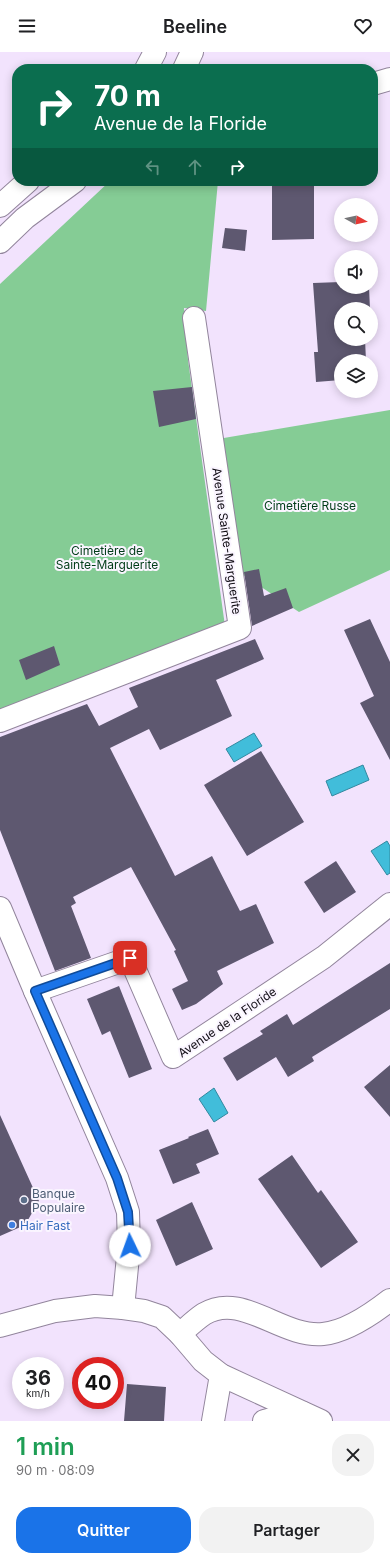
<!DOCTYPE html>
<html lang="fr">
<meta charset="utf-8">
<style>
:root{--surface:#fff;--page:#f2f2f2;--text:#202124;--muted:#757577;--accent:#1a73e8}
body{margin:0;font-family:Inter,sans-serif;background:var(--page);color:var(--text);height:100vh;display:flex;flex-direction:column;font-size:15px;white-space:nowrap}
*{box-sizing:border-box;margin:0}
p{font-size:13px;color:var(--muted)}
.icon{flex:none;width:22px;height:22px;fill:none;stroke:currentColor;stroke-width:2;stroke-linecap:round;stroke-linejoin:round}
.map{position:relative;height:1369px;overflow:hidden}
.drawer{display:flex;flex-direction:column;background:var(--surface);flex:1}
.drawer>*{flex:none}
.guide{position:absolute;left:12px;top:12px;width:366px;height:122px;border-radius:16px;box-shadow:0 2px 10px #0003;background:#0b6e4f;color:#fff;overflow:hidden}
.needle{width:26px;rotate:98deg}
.tools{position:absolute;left:334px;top:146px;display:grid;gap:8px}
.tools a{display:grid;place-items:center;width:44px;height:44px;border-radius:50%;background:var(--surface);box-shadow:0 2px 10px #0003;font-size:20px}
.speed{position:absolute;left:12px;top:1305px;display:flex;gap:8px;font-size:20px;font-weight:700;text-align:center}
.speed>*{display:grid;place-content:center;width:52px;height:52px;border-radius:50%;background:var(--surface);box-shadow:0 2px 10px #0003;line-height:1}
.speed small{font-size:10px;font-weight:400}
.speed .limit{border:6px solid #d22;background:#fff;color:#111}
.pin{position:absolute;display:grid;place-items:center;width:34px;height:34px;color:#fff;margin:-17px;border-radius:8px;box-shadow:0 2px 6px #0006}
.me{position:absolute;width:44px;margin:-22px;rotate:357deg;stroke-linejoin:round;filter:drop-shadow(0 0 3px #0008)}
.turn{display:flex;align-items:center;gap:14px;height:84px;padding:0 16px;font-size:18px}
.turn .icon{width:52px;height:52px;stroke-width:2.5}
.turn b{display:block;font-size:28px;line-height:34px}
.lanes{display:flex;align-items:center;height:38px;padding:0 16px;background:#0003;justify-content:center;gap:20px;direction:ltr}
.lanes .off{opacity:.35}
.round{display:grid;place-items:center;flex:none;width:42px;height:42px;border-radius:16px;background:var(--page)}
.headline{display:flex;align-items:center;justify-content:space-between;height:68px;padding:0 16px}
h1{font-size:24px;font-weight:600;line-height:30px;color:#1e9e55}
.button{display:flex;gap:8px;margin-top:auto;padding:8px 16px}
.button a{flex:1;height:46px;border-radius:16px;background:var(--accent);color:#fff;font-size:16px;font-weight:600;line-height:46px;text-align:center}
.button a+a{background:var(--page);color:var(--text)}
header{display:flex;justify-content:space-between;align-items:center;height:52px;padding:0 16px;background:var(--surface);font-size:18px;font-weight:600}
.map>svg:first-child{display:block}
.green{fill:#85cc95}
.water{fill:#41bdda;stroke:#33889f}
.building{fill:#5e5870}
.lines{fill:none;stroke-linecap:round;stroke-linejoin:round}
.minor-casing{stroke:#92859c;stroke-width:24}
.tertiary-casing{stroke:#92859c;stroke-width:24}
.secondary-casing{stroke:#92859c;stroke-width:24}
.minor{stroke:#fff;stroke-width:22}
.tertiary{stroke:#fff;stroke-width:22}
.secondary{stroke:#fff;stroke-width:22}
.route-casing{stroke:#114b97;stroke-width:10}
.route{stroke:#1a73e8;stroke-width:7}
.service-dot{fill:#5c6f8a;stroke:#faf5ff;stroke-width:1.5}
.shop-dot{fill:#3f7fe0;stroke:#faf5ff;stroke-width:1.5}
.labels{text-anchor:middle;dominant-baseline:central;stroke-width:4;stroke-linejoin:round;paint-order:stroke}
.park-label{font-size:12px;fill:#003c18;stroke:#faf5ff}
.street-label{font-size:12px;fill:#110d15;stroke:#faf5ff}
.service-label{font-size:12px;fill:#4e5e75;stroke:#faf5ff;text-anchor:start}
.shop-label{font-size:12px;fill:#366cbe;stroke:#faf5ff;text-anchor:start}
</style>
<header><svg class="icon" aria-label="menu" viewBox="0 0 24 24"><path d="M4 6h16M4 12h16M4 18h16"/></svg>Beeline<svg class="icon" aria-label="heart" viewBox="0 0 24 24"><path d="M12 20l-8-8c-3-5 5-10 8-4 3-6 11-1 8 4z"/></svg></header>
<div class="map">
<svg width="390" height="1369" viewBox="0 0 390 1369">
<rect width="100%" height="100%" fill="#f2e3fd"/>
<path class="green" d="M110 129H218L206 259 184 256 188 308 225 574 0 664V232Z
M390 358V518L299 560 240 521 218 387Z"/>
<path class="water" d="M254 681 262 694 234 710 226 697Z
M363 713 369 728 332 744 326 729Z
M387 789 390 794V821L387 823 371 799Z
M214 1036 228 1061 214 1070 199 1047Z"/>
<path class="building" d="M272 129H314V187L272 188Z
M225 176 247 178 245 199 222 196Z
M341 230V235H369L370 257H341V287H365L366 309H341V328L316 330 314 300H318L313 231Z
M192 335 196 367 159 375 153 339Z
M259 517 264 544 286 536 293 556 252 574 244 520Z
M370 567 390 610V708L360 651 374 644 344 578Z
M255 587 264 607 216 628 232 664 160 698 149 677 110 696 175 824 212 804 240 859 256 852 274 891 217 919 223 932 196 952 182 958 172 937 188 929 174 899 176 898 131 815 73 845 76 851 71 854 91 906 55 919 0 778V685L87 652 99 674 138 655 129 636Z
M54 594 60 613 26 628 19 608Z
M261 699 304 770 247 804 204 733Z
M336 809 356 840 324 861 304 830Z
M390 911V957L312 1005 314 1009 288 1025 276 1005 237 1029 223 1006 263 982 260 979 287 962 293 973Z
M119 934 152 1017 129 1026 110 979 102 983 87 947Z
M390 1013V1065L364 1035Z
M0 1063 39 1149 25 1173 0 1184Z
M208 1077 219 1102 196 1112 200 1121 173 1132 159 1098 189 1086 188 1085Z
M292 1103 318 1141 321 1138 358 1190 321 1216 258 1127Z
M192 1150 213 1197 176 1214 156 1168Z
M127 1332 166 1335 164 1369H124Z"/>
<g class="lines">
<defs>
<path id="minor" d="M373 32 390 27
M0 669 240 576 194 266
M35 939 130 906 173 1005 324 905 390 852
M180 1282C188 1275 195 1268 204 1262 242 1239 281 1286 323 1282 346 1280 372 1262 390 1248
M213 1369 221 1323
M264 1369 282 1364 303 1361"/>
<path id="tertiary" d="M146 17 155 0
M184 17 192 0
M0 154 28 129
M0 190 25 166 75 129
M0 856 35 939 117 1126 128 1160 129 1194 123 1256"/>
<path id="secondary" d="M0 1274 55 1259 95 1254 123 1256 144 1259 162 1265 180 1282 203 1309 221 1323 321 1369"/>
</defs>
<use href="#minor" class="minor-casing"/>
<use href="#tertiary" class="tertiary-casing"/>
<use href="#secondary" class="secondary-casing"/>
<use href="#minor" class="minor"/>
<use href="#tertiary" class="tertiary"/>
<use href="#secondary" class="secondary"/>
</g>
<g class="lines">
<defs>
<path id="route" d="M130 1194 128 1160 117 1126 35 939 130 906"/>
</defs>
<use href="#route" class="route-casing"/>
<use href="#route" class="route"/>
</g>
<circle class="service-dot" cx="24" cy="1148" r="4"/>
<circle class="shop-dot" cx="12" cy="1173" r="4"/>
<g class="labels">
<g class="park-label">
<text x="310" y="453">Cimetière Russe</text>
<text x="107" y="498">Cimetière de<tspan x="107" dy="14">Sainte-Marguerite</tspan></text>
</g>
<g class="street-label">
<text transform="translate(227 489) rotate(82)">Avenue Sainte-Marguerite</text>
<text transform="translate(227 970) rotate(-34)">Avenue de la Floride</text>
</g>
<g class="service-label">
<text x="32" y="1141">Banque<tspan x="32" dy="14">Populaire</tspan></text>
</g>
<g class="shop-label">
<text x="20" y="1173">Hair Fast</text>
</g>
</g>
</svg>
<div class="tools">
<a><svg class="needle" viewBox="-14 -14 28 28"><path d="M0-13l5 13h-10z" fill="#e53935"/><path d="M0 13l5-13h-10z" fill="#757577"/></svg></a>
<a><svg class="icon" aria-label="sound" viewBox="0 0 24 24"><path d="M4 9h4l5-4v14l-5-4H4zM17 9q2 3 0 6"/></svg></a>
<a><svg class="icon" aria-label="search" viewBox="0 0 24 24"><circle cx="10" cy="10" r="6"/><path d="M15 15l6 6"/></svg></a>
<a><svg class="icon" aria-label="layers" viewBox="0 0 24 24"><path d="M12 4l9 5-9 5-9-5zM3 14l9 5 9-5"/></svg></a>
</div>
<div class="speed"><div>36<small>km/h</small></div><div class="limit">40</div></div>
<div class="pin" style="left:130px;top:906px;background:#d93025"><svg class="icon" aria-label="arrive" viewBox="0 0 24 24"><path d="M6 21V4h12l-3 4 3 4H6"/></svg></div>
<svg class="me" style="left:130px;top:1194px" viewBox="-20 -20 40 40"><circle r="19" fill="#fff"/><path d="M0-13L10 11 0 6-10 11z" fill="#1a73e8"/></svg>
<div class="guide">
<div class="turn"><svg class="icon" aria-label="right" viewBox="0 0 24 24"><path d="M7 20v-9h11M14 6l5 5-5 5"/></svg><div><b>70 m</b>Avenue de la Floride</div></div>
<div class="lanes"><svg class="icon off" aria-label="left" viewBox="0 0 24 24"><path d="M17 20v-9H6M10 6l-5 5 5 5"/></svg><svg class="icon off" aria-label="ahead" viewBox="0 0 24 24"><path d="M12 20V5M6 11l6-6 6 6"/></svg><svg class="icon" aria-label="right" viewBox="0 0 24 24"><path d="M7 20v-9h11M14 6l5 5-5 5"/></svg></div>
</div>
</div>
<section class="drawer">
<div class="headline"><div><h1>1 min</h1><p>90 m · 08:09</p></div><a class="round"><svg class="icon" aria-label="close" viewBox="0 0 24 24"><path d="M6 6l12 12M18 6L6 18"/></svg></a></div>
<div class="button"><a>Quitter</a><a>Partager</a></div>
</section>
